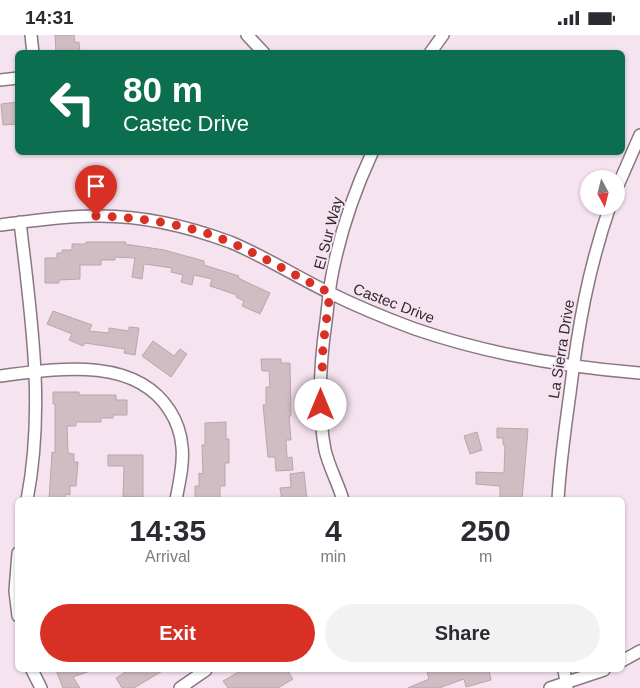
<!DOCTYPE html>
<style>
:root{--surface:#fff;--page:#f2f2f3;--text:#2b2b33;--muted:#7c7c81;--accent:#d93025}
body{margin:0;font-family:Arial,sans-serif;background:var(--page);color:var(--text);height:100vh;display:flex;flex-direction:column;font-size:19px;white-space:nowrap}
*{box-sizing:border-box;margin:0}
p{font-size:16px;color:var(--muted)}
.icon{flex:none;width:28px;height:28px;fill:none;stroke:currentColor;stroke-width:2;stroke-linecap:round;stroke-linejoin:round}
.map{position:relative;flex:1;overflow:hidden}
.side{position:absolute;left:15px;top:462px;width:610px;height:175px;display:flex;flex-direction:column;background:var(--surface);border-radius:8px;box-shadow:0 1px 4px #0004}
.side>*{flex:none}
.hud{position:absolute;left:15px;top:15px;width:610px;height:105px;border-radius:8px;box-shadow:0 1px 4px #0004;background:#0b6e4f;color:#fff;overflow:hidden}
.needle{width:32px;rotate:173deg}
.tools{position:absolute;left:580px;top:135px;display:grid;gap:10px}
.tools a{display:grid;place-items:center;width:45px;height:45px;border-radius:50%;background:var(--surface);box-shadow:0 1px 4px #0004;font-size:25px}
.pin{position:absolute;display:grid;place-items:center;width:42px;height:42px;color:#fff;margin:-51px -21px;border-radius:50% 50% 50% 0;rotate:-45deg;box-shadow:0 0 5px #0007}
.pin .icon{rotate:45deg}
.me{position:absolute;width:55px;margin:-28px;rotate:0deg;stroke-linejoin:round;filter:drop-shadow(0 0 4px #0008)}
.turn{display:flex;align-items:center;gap:18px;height:105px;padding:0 25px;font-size:22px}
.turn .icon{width:65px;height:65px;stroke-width:2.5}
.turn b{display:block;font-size:35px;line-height:42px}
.eta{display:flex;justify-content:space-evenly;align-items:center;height:85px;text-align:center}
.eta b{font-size:30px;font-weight:600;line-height:35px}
.action{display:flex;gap:10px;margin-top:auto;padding:10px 25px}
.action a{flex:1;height:58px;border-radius:30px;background:var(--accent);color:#fff;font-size:20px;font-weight:600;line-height:58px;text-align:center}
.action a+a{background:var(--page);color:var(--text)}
.status{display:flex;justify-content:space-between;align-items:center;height:35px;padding:0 25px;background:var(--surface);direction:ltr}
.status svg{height:14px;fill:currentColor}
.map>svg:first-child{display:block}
.building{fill:#d1bcc3;stroke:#bba5ac}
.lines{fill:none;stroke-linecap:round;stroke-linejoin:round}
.street-casing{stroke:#887783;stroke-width:14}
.street{stroke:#fff;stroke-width:11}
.route{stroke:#d93025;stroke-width:9;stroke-dasharray:0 16.2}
.labels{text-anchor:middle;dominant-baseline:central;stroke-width:4;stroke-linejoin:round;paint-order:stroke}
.street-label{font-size:15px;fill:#322b30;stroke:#f5e3f0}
</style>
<div class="status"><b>14:31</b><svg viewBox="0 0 49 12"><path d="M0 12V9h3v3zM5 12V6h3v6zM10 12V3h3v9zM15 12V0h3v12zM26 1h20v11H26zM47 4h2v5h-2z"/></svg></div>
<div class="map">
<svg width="640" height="653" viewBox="0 0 640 653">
<rect width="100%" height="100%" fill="#f5e3f0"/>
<path class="building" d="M55 0H74L75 8 79 7 80 18H56Z
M18 67V89L3 90 1 69Z
M86 207H126L125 209 164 215 204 226V230L239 241 238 243 270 258 260 279 242 271 244 266 236 262 237 260 210 251 212 244 194 240 192 250 181 247 183 240 171 237 172 233 144 229 142 244 132 242 135 223 115 222V225H101V230H80V244L59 245V248H45V223H57V218H62V215H72V209H86Z
M53 276 92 290 89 296 109 298V293L129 296V292L139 293 135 320 124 318 125 314 85 308 83 311 69 305 72 299 47 289Z
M153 306 174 321 180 314 187 319 171 342 142 321Z
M261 324H281V328H290L291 381H289L291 405H286L287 423 292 422 293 435 276 436 275 422H268L263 370H266V352H270L269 336H262Z
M53 357H79V360H116V365H127V380H113V383H101V387H76V391H67L68 418 74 419V427H78L76 451H70V460L65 459V465H49L52 417 55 418V369H53Z
M226 387V404H229V428H225V451H220V465H195V451H199V438L203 439 202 410H205V388Z
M497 393 528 394 522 465H500V451L476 449V437L504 438 505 410H503V403H497Z
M477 397 482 415 470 419 464 401Z
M108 420H143V462H123L124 431H108Z
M304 437 307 465H282L280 453 291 452 290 439Z
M56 635H90V636L73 642 80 653H63Z
M129 635H164L134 653H122L116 643Z
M242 635H287L293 644 278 653H228L223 646Z
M433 635H489L491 645 466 652 464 644 439 653H408L429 644 427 637Z"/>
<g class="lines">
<defs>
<path id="street" d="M31 0 33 18
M247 0 264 18
M430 18 443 0
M0 45 18 43
M616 155 640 100
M20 187C31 280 45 372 27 465
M0 190C31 186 62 181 94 181 140 180 187 191 230 207 264 221 295 241 328 257 356 271 385 283 415 294 488 319 563 332 640 338
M0 341C55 334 135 320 170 376 177 387 181 399 182 412 184 429 179 448 176 465
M343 465C338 448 329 432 325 415 317 373 320 328 326 286 328 271 329 255 332 240 340 198 354 157 372 118
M558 465C560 429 565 394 570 358 578 292 588 235 610 171
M18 518 15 556 18 581
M622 626 640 616
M32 635 41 653
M564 635 567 653
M180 653 206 635
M550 653 604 635"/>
</defs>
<use href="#street" class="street-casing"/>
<use href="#street" class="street"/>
</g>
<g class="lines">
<path class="route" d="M96 181C134 182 172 187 209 199 251 214 290 238 330 258L323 311 321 370"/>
</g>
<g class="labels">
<g class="street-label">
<text transform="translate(328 198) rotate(-75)">El Sur Way</text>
<text transform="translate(394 268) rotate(21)">Castec Drive</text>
<text transform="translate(561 314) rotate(-81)">La Sierra Drive</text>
</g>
</g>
</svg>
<div class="tools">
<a><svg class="needle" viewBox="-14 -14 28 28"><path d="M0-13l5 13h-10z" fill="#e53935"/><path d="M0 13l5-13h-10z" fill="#7c7c81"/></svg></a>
</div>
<div class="pin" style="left:96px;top:181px;background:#d93025"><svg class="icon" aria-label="arrive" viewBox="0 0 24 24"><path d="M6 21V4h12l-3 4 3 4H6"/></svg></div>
<svg class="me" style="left:321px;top:370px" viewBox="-20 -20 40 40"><circle r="19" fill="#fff"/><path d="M0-13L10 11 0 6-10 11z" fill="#d93025"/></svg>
<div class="hud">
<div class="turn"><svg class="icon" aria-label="left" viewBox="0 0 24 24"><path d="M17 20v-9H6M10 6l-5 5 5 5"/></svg><div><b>80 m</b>Castec Drive</div></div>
</div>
<section class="side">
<div class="eta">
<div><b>14:35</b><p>Arrival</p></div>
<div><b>4</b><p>min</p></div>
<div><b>250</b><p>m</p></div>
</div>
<div class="action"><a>Exit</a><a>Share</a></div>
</section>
</div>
